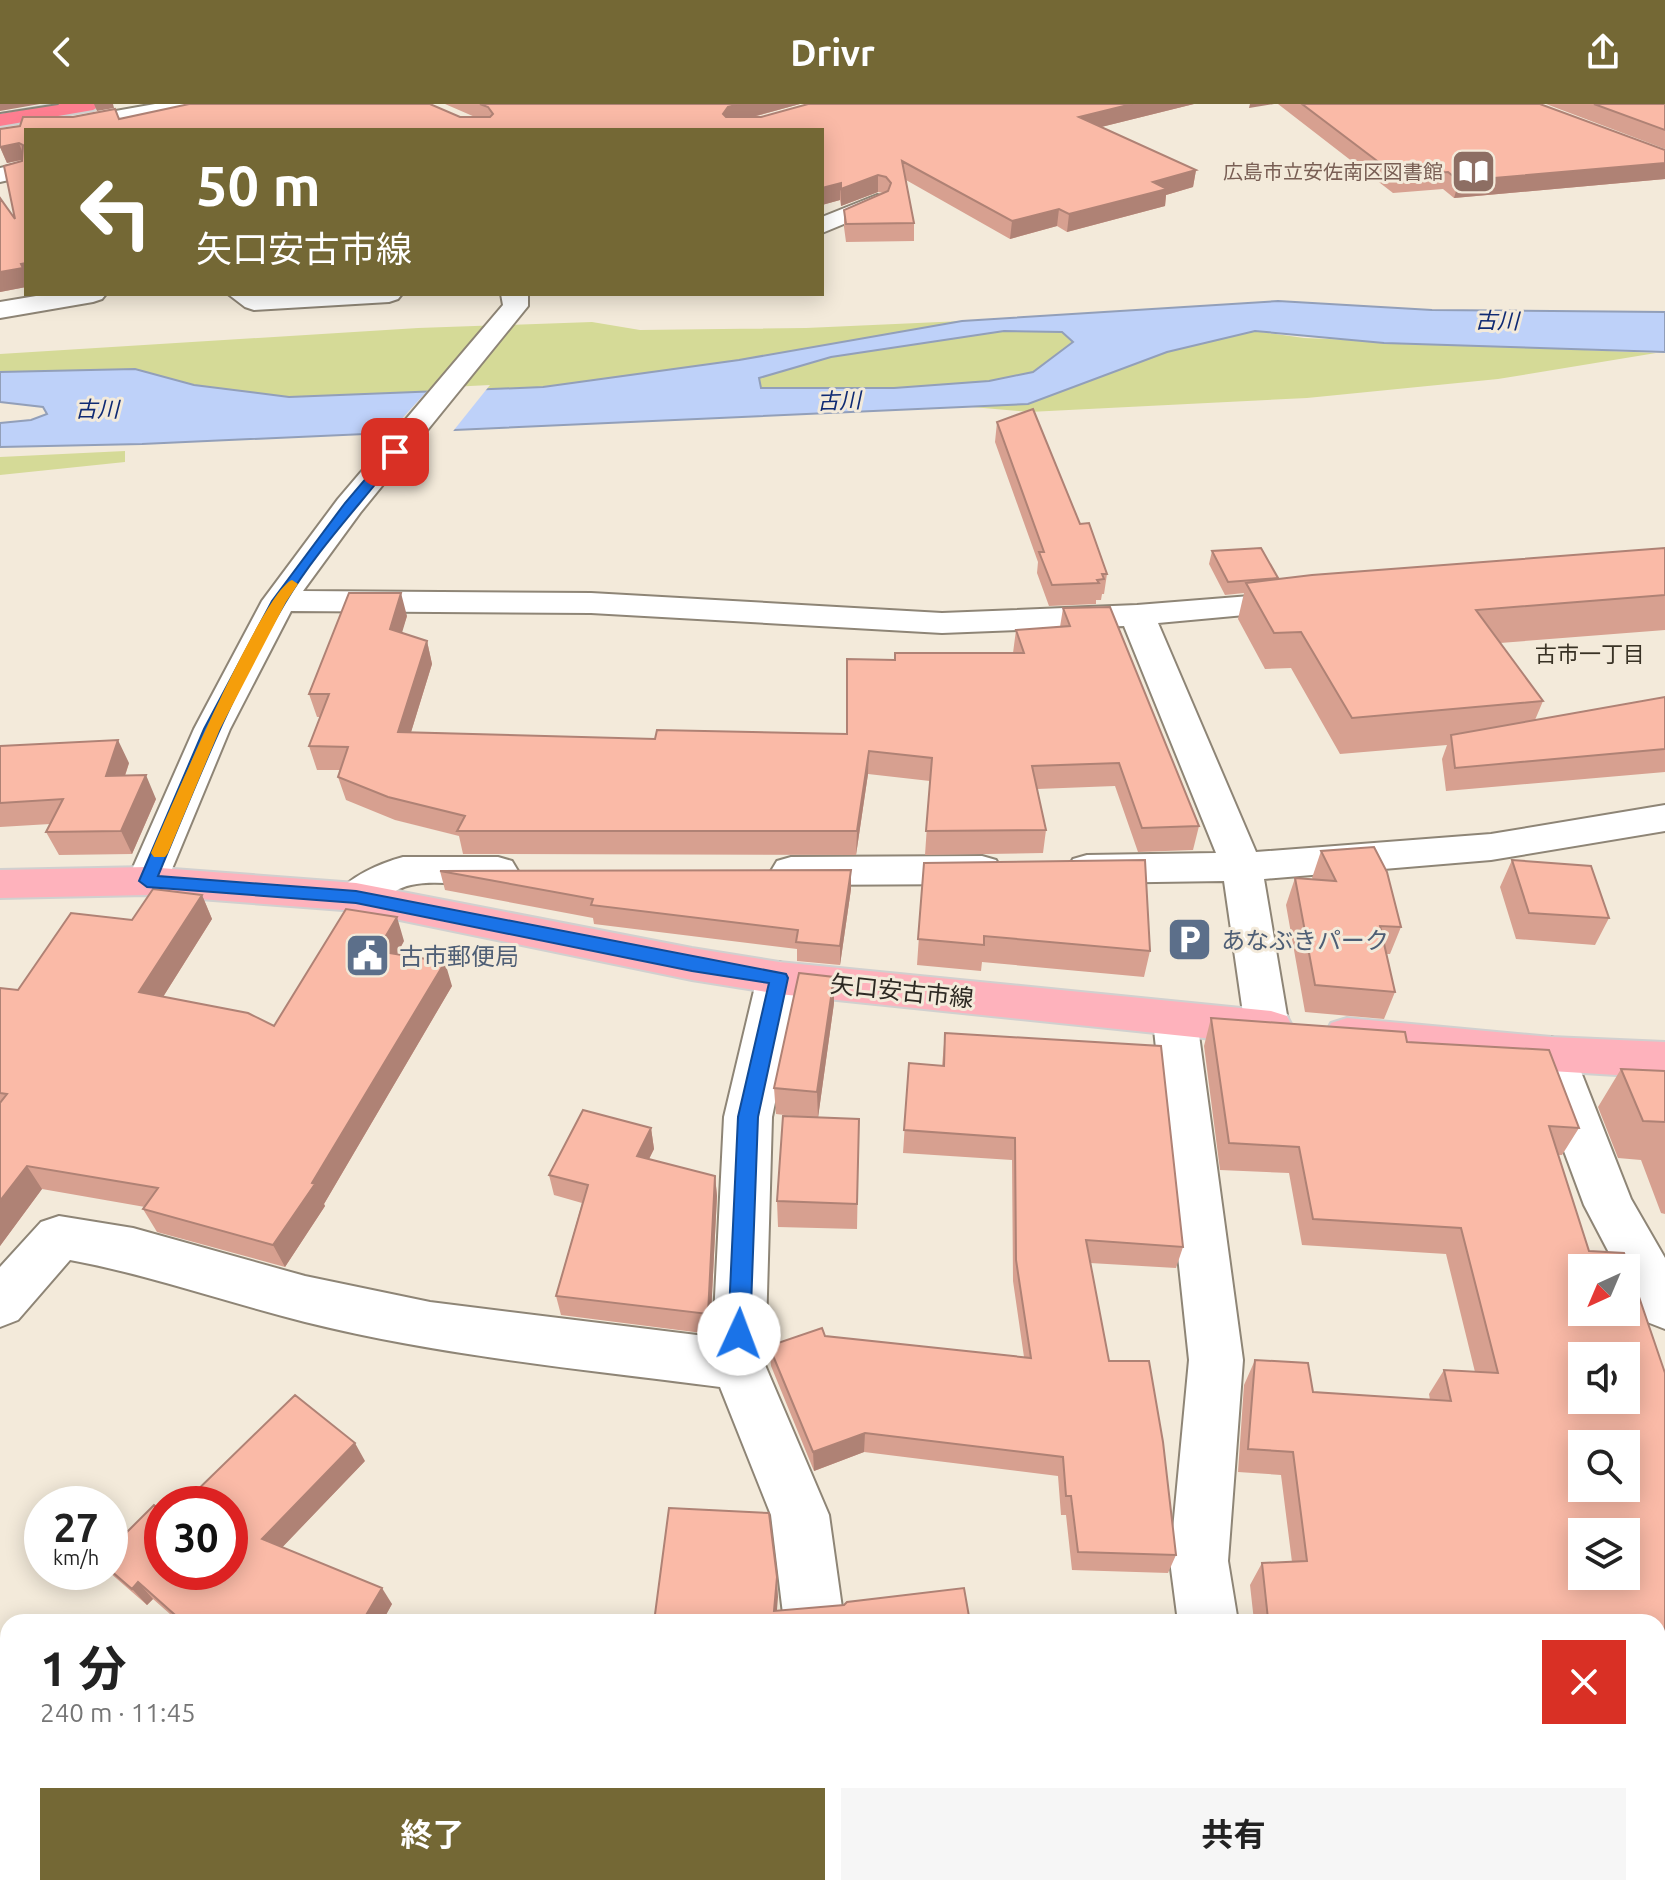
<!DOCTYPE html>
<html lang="ja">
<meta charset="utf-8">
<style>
:root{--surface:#fff;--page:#f6f6f6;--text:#222;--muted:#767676;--accent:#746835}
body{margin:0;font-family:Ubuntu,"Noto Sans JP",sans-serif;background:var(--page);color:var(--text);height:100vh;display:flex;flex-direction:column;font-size:30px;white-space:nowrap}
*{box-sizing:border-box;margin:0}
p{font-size:26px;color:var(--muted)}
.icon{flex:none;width:44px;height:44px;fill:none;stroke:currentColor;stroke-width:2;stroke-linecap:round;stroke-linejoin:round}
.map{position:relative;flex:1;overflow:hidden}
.side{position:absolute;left:0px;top:1510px;width:1666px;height:282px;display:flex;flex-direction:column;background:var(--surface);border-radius:24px 24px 0 0;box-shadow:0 4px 20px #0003}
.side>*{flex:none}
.banner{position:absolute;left:24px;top:24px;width:800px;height:168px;border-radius:0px;box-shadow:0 4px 20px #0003;background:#746835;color:#fff;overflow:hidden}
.needle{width:52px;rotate:224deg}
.controls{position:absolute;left:1568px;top:1150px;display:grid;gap:16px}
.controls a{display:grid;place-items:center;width:72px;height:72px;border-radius:0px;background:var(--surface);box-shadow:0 4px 20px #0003;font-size:40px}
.speed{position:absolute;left:24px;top:1382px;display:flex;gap:16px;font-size:40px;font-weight:700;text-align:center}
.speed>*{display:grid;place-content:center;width:104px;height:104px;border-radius:50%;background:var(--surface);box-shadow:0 4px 20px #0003;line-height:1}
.speed small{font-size:20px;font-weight:400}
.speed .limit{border:12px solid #d22;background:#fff;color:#111}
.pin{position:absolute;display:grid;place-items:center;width:68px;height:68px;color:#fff;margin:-34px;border-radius:16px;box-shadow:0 4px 12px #0006}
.me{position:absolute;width:88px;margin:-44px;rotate:2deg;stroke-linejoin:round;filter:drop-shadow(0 0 6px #0008)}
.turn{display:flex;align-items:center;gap:28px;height:168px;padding:0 40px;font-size:36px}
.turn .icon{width:104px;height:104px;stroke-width:2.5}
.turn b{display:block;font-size:56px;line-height:68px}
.round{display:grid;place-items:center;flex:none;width:84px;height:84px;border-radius:0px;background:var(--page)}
.summary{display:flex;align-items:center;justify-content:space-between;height:136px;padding:0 40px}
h1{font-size:48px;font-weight:700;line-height:60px}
.primary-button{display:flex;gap:16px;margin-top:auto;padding:16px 40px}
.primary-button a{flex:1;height:92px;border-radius:0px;background:var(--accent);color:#fff;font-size:32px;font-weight:700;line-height:92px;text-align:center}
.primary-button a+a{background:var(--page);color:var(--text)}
header{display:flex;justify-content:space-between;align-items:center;height:104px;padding:0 40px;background:var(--accent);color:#fff;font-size:36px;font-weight:700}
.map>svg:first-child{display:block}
.green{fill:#d5da97}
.water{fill:#bed1f9;stroke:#929fb9;stroke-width:2;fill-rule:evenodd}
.pier{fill:#f3eada}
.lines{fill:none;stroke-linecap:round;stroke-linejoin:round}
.minor-casing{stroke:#8e8576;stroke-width:4}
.major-casing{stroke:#d1d0cf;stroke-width:4}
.highway-casing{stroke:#d1d0cf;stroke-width:4}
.minor{fill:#fff;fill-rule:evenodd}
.major{fill:#feb2bc;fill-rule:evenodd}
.highway{fill:#fe7e90;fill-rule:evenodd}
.tram{stroke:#898378;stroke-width:2}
.wall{fill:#d7a090}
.shaded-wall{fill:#af8275}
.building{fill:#fabaa7;stroke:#af8275;stroke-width:2;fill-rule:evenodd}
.route{fill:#1a73e8;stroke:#114b97;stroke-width:2}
.slow{fill:#f59e0b}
.labels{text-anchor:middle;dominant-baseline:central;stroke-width:6;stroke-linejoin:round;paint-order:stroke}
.far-education-label{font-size:20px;fill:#785e54;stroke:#f3eada;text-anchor:end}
.far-water-label{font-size:22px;font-style:italic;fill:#0f2a73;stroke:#f3eada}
.far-neighbourhood-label{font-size:22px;fill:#393225;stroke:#f3eada}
.service-label{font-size:24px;fill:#4e5e75;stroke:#f3eada;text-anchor:start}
.street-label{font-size:24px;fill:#2d2923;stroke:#f3eada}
</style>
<header><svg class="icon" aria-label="back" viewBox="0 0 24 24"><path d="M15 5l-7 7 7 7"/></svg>Drivr<svg class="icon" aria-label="share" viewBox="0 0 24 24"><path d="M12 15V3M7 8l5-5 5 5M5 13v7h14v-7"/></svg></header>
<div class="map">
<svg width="1665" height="1791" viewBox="0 0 1665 1791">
<rect width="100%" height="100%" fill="#f3eada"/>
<path class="green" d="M962 217 739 256 542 283 289 293 194 281 135 265 0 268V250L418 224 592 218 640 226 806 224Z
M1004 227 1062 228 1074 238 1033 268 989 277 894 284H761L759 273 831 253Z
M1255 227 1304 234 1656 249 1498 275 1307 294 1029 308 972 303 1028 300 1167 248Z
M125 347V358L0 371V353Z"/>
<path class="water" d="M1278 197 1432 206 1665 208V248L1384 239 1255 227 1167 248 1028 300 142 340 0 343V319L31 316 47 310 43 303 0 298V268L135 265 194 281 289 293 543 283 739 256 962 217ZM1004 227 1062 228 1073 238 1033 268 989 277 894 284H761L759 274 831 253Z"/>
<path class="pier" d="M490 281 450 331 385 333 430 284Z"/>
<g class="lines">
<defs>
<path id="minor" d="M155 0H200L190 6 78 26H32L42 20Z
M26 58V72L0 78V64Z
M877 91 885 93 888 98 885 103 822 129V113Z
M48 190H106L102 195 93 198 0 214V198Z
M228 190H402L398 195 389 198 254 206 245 203Z
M501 190H528V202L360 409 303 487 591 489 942 509 1137 501 1287 489 1299 492 1304 499 1299 506 1158 519 1256 748 1491 730 1665 701V727L1491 756 1264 775 1289 923 1283 935 1267 940 1251 935 1245 923 1224 777 1087 779 1073 775 1067 765 1073 755 1087 751 1216 749 1124 522 942 529 591 509 291 507 230 625 167 777 161 787 147 791 133 787 127 777 194 625 262 497 338 395 503 201Z
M982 752 996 756 1002 766 996 776 982 780 791 781 777 777 771 767 777 757 791 753Z
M403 753H498L512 757 518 767 512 777C479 786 442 774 411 781 383 787 375 813 341 803L335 793C347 773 381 759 403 753Z
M779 858 794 863 801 874 772 1013 765 1261 829 1411 844 1518H784L771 1411 720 1283C581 1265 441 1252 305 1218 226 1198 150 1171 70 1156L18 1216 0 1223V1163L41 1118 59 1112 133 1124 305 1172 430 1198 713 1233 724 1013 757 874 764 863Z
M1175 899 1191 904 1197 916 1243 1256 1228 1457 1238 1518H1178L1170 1457 1189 1256 1153 916 1159 904Z
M1551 933 1567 938 1574 950 1631 1095 1665 1154V1225L1647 1218 1626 1180V1164H1617L1584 1101 1528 950 1535 938Z
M0 1543 8 1546V1614L0 1611Z
M257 1784H340L343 1791H260Z
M792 1784H860V1791H792Z
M1211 1784H1279L1280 1791H1212Z"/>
<path id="major" d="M147 763 356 779 692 844 779 858 1271 907 1287 912 1293 924 1287 936 1271 941 779 890 692 876 356 807 147 791 0 794V766Z
M1347 914 1551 933 1665 938V974L1551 967 1347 948 1331 943 1325 931 1331 919Z"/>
<path id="highway" d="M57 0H103L93 6 0 22V10Z"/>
</defs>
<use href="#minor" class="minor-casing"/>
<use href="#major" class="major-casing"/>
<use href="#highway" class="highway-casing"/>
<use href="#minor" class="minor"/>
<use href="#major" class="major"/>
<use href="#highway" class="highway"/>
<path class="tram" d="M0 9 58 0"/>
</g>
<path class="wall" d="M189 0H430L460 13H475L445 0H800L753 13H761L808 0H1194L1101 23 1196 66 1193 83 1166 91 1165 102 1067 128 1057 122 1010 135 906 76 914 119V137L846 138 844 123V106L883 89 878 88 841 102 840 96 822 101V26H26V183L0 188V94L15 115 4 62 22 57V56L7 59 0 43V25L20 22 23 13H73L115 5 119 15Z
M1278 0H1540L1665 46V75L1454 94 1443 85 1393 89Z
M1546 0H1665V45Z
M997 318 1080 420 1107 470 1104 490H1102L1101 496H1096V500L1049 502 1037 469 1038 458 995 338Z
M1665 444V526L1500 539 1543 597 1535 616 1665 593V668L1446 687 1442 655 1447 641 1340 650 1291 564 1265 565 1238 515 1244 489 1225 491 1209 460 1212 447 1278 475Z
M1063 504 1199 722 1193 746 1138 748 1115 682 1037 685 1046 726 1043 749 925 751 930 677 868 670 856 751 463 750 459 732 395 716 346 696 338 673 340 666H317L309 642 320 613H317L309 590 407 512 401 529 427 537 432 560 411 628 655 635 847 630 895 556 1013 549 1016 526 1060 523Z
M0 642 129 659 125 672 156 695 132 750 59 751 46 728 50 720 0 723Z
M1321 747 1401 823 1390 850H1386L1395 888 1384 915 1305 908 1286 801 1295 774 1313 775 1312 774Z
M1512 756 1609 814 1595 841 1516 835 1500 783Z
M924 759 1150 847 1144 873 982 858 981 867 917 861Z
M440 767 851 785 840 861 797 857V845L594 820 593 814 445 786Z
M202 791 212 815 163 893 274 922 404 837 397 850 452 882 324 1100 325 1102 285 1163 157 1128 143 1105 145 1103 42 1085 0 1142V884L18 886 132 816Z
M834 899 818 1013 859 1015 857 1125 778 1123 777 1097 802 1013 776 1010 774 984Z
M1211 914 1407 938 1579 1024 1562 1051H1558L1589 1147 1665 1269V1758L1658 1762V1518L1254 1517 1250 1481 1262 1459 1292 1458 1281 1371 1238 1368 1244 1281 1255 1256 1313 1288 1430 1296 1429 1290 1444 1266 1475 1268 1446 1150 1302 1141 1289 1069 1220 1066 1204 942Z
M945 929 1183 1143 1176 1164 1090 1159 1109 1257 1176 1451 1168 1469 1072 1466 1066 1411H1061L1058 1372 864 1348 814 1367 771 1262 769 1242 825 1232 1024 1253 1013 1177 1012 1056 903 1049 909 959 942 962Z
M1621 965 1665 967V1110L1661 1109 1641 1056 1618 1054 1598 1003Z
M651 1024 654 1045 649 1055 715 1072 717 1092 710 1230 561 1211 556 1192 582 1099 554 1091 549 1071Z
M365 1357 282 1443 392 1500 382 1518H179L153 1495 147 1501 109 1468 110 1466 162 1468Z
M1281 1784H1411L1409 1785 1317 1791H1282Z"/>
<path class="shaded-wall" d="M0 0H40L0 7Z
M94 0H113L114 4 97 7Z
M740 0H800L729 19 723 10 728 3Z
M1132 0H1194L1077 29 1079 13Z
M1250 0H1274L1249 4Z
M19 39 25 55 7 59 0 43Z
M1665 59V75L1454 94 1459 77Z
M1196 66 1193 83 1166 91 1165 102 1067 128 1069 110 1153 78Z
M878 71V88L841 102V85Z
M841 79 840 96 822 101V84Z
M1059 105 1057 122 1010 135 1012 117Z
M26 159V171L21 160Z
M23 164 26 171V183L0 188V168Z
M401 489 407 512 396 549 390 525Z
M427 537 432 560 404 651 398 628Z
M118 636 129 659 117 695 106 672Z
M869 647 868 670 856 751 857 727Z
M146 671 156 695 132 750 121 727Z
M851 766V785L840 861V842Z
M202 791 212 815 151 912 139 888Z
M397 813 404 837 385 871 377 847Z
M445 858 452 882 324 1100 325 1102 285 1163 273 1141 312 1079Z
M834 873V899L818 1014 817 988Z
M651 1024 654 1045 640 1073 637 1052Z
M27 1062 42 1085 0 1142V1097Z
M715 1072 717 1092 710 1230 708 1210Z
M865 1329 864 1348 814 1367 813 1348Z
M355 1339 365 1357 274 1452 262 1435Z
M777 1473 778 1493 776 1518 774 1507Z
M138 1478 153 1495 147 1501 132 1485Z
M382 1484 392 1500 382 1518H362Z
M109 1784H114L122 1791H117Z
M569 1784H580L578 1791H568Z"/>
<path class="building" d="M189 0H430L460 13H490L493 10 488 3 480 0H740L728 3 723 10 726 13H761L808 0H1132L1079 13 1196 66 1153 78 1167 85 1069 110 1059 105 1012 117 902 57 914 119 846 120 844 106 888 87 891 79 886 73 878 71 841 85V79L822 84V26H26V159L21 160 23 164 0 168V94L15 115 4 62 22 57 23 41 19 39 0 43V25L20 22 23 13H73L115 5 119 15Z
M1302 0H1540L1665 46V59L1459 77 1448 68 1397 72Z
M1594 0H1665V26Z
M1033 305 1080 420 1089 419 1107 470H1102L1104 475 1097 476 1099 479 1052 481 1039 448H1044L997 318Z
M1261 444 1278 474 1228 478 1212 447Z
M1665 444V491L1476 506 1543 597 1352 614 1301 528 1274 529 1246 479 1312 471Z
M349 489H401L390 525 427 537 398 628 655 635 657 626 847 630V555L895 556V549H1024L1016 526 1070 522 1063 504 1110 503 1199 722 1142 724 1119 659 1032 662 1046 726 926 727 932 654 869 647 857 727H457L465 712 388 693 338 673 348 643 309 642 329 590H309Z
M1665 593V645L1455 664 1451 631Z
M118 636 106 672 146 671 121 727 46 728 63 695 0 699V642Z
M1374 743 1387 768 1401 823 1380 822 1395 888 1315 881 1295 774 1336 777 1321 747Z
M1145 756 1150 847 984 832V841L918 835 924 759Z
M1512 756 1591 762 1609 814 1529 809Z
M851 766 840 842 796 838 798 826 591 801 593 795 440 767Z
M153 785 202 791 139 888 248 909 274 922 346 805 397 813 377 847 445 858 312 1079 315 1080 273 1141 143 1105 158 1084 27 1062 0 1097V999L7 990 0 989V884L18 886 71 809 132 816Z
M799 869 834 873 817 988 774 984Z
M1211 914 1405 928 1407 938 1549 946 1579 1024 1549 1022 1589 1147 1624 1149 1665 1269V1750H1658V1518H1246L1268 1515 1262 1459 1307 1457 1293 1348 1248 1345 1255 1256 1308 1259 1313 1288 1451 1297 1444 1266 1498 1269 1461 1124 1313 1115 1299 1043 1229 1039ZM1582 1164H1626V1208H1582ZM1582 1252H1626V1296H1582ZM1582 1340H1626V1384H1582ZM1582 1428H1626V1472H1582Z
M945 929 1161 942 1183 1143 1086 1136 1109 1257H1149L1163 1338 1176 1451 1078 1448 1071 1392H1066L1063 1353 865 1329 813 1348 769 1242 822 1224 825 1232 1031 1254 1016 1156 1015 1034 904 1026 909 959 944 962Z
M1621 965 1665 967V1018L1643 1017Z
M583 1006 651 1024 637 1052 715 1072 708 1210 556 1192 588 1081 549 1071Z
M783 1012 859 1015 857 1100 777 1097Z
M295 1291 355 1339 262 1435 382 1484 362 1518H183L138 1478 132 1485 110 1466V1445L154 1401 162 1407V1468H230V1400H183Z
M669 1404 769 1409 777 1473 774 1507 844 1501 847 1498 964 1484 970 1518H654Z
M66 1784H109L117 1791H61Z
M475 1784H569L568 1791H495L474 1788Z"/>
<path class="route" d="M390 346 401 348C363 398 317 445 285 499 233 586 196 680 158 772L356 787 786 870 788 874 758 1013 750 1230 747 1237 739 1240 732 1237 728 1230 738 1013 769 879 692 867 356 799 147 783 139 777 204 625 272 497 345 399Z"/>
<path class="slow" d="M292 476 298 480 286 498 220 625 168 749 165 753H154L151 749C169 708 262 488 292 476Z"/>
<defs>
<symbol id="library-square" viewBox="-11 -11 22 22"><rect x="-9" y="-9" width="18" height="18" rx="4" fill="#8d6e63" stroke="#f3eada"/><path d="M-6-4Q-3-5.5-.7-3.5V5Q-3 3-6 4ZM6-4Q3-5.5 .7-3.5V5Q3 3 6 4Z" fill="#fff"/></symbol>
<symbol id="parking-square" viewBox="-11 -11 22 22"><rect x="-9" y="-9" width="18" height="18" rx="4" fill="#5c6f8a" stroke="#f3eada"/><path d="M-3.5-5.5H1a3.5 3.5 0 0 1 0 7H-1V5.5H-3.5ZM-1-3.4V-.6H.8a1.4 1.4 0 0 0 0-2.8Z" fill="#fff"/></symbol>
<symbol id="civic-square" viewBox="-11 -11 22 22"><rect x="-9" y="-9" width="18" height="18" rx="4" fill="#5c6f8a" stroke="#f3eada"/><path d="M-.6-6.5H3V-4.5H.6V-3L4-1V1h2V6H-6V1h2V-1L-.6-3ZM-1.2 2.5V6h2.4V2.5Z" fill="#fff"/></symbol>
</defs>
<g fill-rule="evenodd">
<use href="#library-square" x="1448" y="42" width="51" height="51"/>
<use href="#parking-square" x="1164" y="810" width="51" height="51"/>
<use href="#civic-square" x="342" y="826" width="51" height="51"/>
</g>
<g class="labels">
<g class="far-education-label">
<text x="1443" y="67">広島市立安佐南区図書館</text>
</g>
<g class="far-water-label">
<text transform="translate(1497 216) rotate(1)">古川</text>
<text transform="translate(839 296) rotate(-2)">古川</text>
<text x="97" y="304">古川</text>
</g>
<g class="far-neighbourhood-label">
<text x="1590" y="549">古市一丁目</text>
</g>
<g class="service-label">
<text x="1221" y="836">あなぶきパーク</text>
<text x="399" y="852">古市郵便局</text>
</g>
<g class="street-label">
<text transform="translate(902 887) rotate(6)">矢口安古市線</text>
</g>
</g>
</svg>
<div class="controls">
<a><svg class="needle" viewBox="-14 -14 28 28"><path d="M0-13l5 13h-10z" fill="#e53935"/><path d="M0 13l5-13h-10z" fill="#767676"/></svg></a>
<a><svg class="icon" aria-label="sound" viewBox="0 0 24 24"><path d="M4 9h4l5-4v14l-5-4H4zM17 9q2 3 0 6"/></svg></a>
<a><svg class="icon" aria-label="search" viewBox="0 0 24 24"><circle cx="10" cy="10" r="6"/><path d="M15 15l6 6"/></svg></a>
<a><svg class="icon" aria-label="layers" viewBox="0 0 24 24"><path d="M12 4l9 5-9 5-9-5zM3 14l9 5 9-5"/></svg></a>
</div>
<div class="speed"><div>27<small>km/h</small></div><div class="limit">30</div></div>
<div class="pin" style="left:395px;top:348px;background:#d93025"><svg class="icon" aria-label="arrive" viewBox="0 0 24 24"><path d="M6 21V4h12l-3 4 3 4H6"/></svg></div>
<svg class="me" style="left:739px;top:1230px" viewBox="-20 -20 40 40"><circle r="19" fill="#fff"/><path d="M0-13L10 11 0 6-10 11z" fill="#1a73e8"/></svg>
<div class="banner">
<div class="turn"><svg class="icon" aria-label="left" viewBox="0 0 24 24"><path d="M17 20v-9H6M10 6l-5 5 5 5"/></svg><div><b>50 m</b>矢口安古市線</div></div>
</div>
<section class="side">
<div class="summary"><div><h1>1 分</h1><p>240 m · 11:45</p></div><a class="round" style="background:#d93025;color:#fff"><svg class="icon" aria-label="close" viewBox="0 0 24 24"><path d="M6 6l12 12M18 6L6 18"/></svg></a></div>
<div class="primary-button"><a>終了</a><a>共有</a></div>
</section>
</div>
